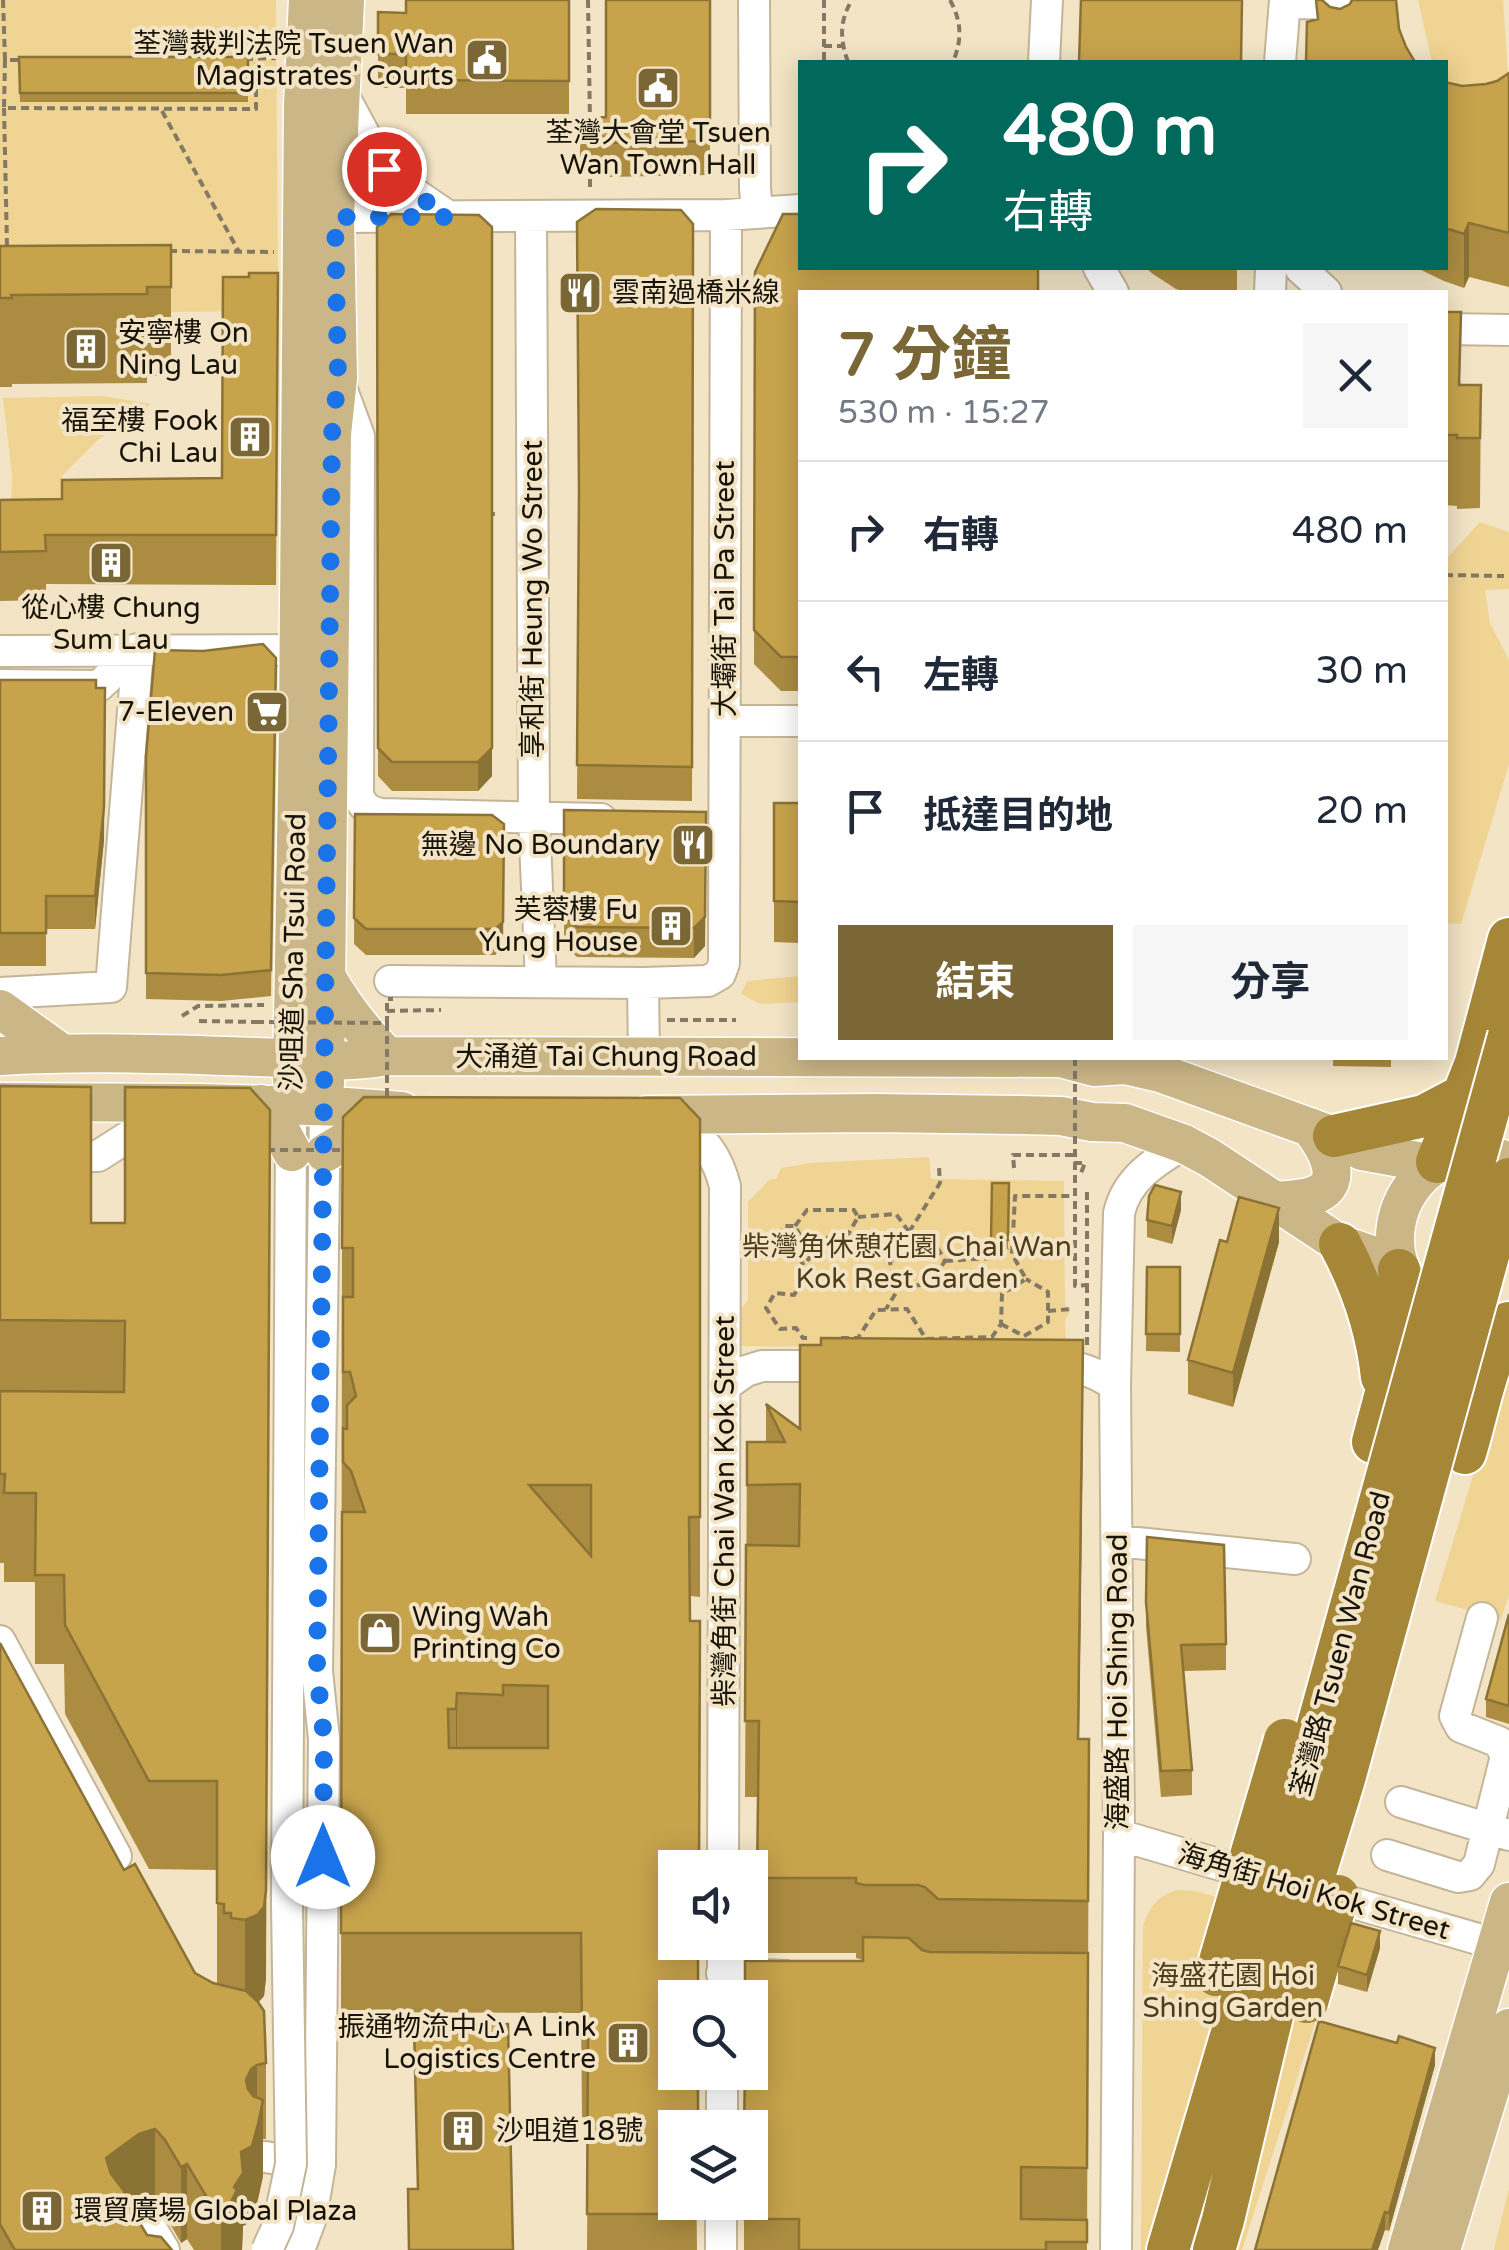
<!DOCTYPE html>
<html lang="zh-TW">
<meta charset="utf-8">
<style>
:root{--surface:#fff;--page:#f6f6f7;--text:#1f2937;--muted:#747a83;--line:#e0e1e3;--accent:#7b6635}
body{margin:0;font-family:"Varela Round","Noto Sans TC",sans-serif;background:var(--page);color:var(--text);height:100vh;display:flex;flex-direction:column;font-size:38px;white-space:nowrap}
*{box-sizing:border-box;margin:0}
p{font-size:32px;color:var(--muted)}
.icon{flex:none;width:55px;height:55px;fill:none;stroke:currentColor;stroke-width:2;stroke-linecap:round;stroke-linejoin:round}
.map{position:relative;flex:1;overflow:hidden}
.drawer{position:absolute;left:798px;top:290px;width:650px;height:770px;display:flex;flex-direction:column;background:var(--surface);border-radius:0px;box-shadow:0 5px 25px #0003}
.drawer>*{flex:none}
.hud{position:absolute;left:798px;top:60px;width:650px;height:210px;border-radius:0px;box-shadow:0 5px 25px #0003;background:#00695c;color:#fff;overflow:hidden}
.buttons{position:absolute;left:658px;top:1850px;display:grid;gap:20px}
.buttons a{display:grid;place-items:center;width:110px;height:110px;border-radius:0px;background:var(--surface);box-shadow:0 5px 25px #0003;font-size:50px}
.pin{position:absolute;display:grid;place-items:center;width:85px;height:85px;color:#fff;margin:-42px;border:5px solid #fff;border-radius:50%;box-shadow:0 2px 10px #0007}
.me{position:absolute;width:110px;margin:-55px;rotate:0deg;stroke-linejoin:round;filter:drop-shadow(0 0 8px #0008)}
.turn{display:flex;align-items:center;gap:35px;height:210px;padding:0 40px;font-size:45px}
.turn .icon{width:130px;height:130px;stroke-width:2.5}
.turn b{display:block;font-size:70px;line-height:85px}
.round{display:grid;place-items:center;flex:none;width:105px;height:105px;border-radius:0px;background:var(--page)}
.head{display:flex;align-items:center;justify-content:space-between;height:170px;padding:0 40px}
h1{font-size:60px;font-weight:700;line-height:75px;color:var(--accent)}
.action{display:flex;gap:20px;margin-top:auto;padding:20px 40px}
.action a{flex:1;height:115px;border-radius:0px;background:var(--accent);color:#fff;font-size:40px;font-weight:700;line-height:115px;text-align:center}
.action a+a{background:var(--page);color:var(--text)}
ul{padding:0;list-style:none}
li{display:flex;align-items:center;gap:30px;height:140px;padding:0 40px;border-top:2px solid var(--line)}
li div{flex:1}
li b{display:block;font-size:38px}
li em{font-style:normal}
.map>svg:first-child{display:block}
.green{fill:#f0d493}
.pier{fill:#f2e4c5}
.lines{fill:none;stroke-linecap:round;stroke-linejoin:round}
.minor-casing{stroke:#c3b597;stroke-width:34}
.major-casing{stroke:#fff;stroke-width:41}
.highway-casing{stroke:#fff;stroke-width:46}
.path{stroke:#837964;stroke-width:4;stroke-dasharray:8 5;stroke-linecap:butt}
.minor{stroke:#fff;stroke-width:30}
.major{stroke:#cab687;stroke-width:38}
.highway{stroke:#a68637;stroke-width:42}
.minor-bridge-casing{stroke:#c3b597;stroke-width:34;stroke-linecap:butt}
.highway-bridge-casing{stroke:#fff;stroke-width:46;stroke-linecap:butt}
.path-bridge{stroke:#837964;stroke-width:4;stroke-dasharray:8 5;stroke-linecap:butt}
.minor-bridge{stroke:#fff;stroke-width:30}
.highway-bridge{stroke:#a68637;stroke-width:42}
.wall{fill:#ab8c41}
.shaded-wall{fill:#8b7235}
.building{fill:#c7a34c;stroke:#8b7235;stroke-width:2.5;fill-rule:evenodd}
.route{stroke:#1a73e8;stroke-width:18;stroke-dasharray:0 32.4}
.labels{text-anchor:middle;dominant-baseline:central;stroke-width:8;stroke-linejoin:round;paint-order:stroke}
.poi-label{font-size:28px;fill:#191409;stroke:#f2e4c5;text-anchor:end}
.street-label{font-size:28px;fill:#191409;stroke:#f2e4c5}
.park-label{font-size:28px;fill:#4d3e19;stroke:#f2e4c5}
</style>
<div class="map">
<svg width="1509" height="2250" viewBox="0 0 1509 2250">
<rect width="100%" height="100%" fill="#f2e4c5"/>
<path class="green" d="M0 0H276L278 276H239V311L0 315Z
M1418 0H1503L1509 91 1445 118V62H1432Z
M103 396 151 404 99 439 61 477 83 508 11 511 12 476 3 398Z
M1480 522 1509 532V589L1485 590 1490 623 1509 660V764L1461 924 1445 923V560Z
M800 976V1002L760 1004 741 994 747 981Z
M929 1157 931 1179 1064 1181 1065 1306 1071 1309 1065 1320 1066 1348 738 1346 737 1314 748 1300V1202L770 1179H776L781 1168 810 1163Z
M1509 1376V1595L1501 1619 1435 1601 1500 1386Z
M1177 1890 1195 1891 1344 1932 1242 2250H1141L1143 1926C1149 1908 1157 1896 1177 1890Z
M1509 2188V2250H1494Z"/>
<path class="pier" d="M736 1027 737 1032 800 1031V1058H1094L1092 1139 709 1147 273 1152 118 1146 0 1144V1029Z"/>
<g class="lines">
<defs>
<path id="minor" d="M754 0 755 188 757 212
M1285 3 1351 4 1338 41
M1044 62 1047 0
M1280 62 1285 0
M341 91 383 169 408 189 449 217
M335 217 726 215 800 210
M531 218 534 818 541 981
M1099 268 1113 292
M1300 268 1326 292
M1270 292 1271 268
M1445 329 1509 330
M339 382 359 436 358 795C363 807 368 811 381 814L601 819
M0 651 317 650
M0 685 99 686 138 649
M726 721H800
M390 981 643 983 708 981 720 974 724 963 726 215
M643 983 644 1057
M0 993 111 987 138 649
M672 1115C701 1140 715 1148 725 1186L723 1868
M0 1158 98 1156 156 1119
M1043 1365C1074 1365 1088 1368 1115 1385
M726 1385 746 1371 762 1366H842
M1117 1541 1295 1559
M0 1641 116 1856
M1401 1802 1509 1835
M1119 1835 1265 1878
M1387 1855 1458 1877 1470 1875 1479 1864 1506 1756 1499 1742 1461 1727 1455 1716 1482 1618
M1319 1893 1509 1948
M287 1904 291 1130
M722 1973 786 1976
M723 1998V1942
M722 2128V2072
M265 2157 317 2165
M134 2250 127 2239 149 2225 164 2250
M299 2250 311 2218 320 2165 324 1739 317 1671 325 1106
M721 2250V2202
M1116 2250 1119 1835 1115 1385 1119 1213C1127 1178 1156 1161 1184 1144"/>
<path id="major" d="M326 976C343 1006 362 1031 387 1056
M0 1009 60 1052
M0 1056C85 1051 171 1054 256 1057 301 1058 343 1065 387 1056L1060 1058 1094 1067 1125 1065 1160 1073 1334 1136 1362 1151 1434 1164
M292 1079 298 724 303 105 308 0
M325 1084 332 434 338 378 335 217 345 0
M0 1102 200 1103 346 1107 402 1111
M261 1104 283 1135 292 1152
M647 1115 875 1113 1019 1115 1061 1116 1092 1122 1125 1123 1184 1144 1210 1158 1340 1244 1397 1264
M325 1153 384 1118
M1274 1201C1287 1200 1302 1200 1315 1195 1348 1182 1324 1145 1310 1127
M1407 1282C1367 1216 1433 1126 1509 1162
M1407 2250 1509 1902
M1441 2250 1509 2028"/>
<path id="highway" d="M1334 1136 1424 1116 1462 1096
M1437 1162 1476 1063 1509 939
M1340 1244C1363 1287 1377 1329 1382 1377
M1373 1442 1401 1337 1402 1306 1399 1270
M1465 1453C1478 1410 1486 1361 1509 1323
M1168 2250 1245 1989
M1214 2250 1223 2220 1276 1999"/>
</defs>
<use href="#minor" class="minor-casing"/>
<use href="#major" class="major-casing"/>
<use href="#highway" class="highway-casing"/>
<path class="path" d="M3 0 5 60H21
M588 0 590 121
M824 0V62
M950 0C962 22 962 40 953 62
M824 46H842
M245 59 276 58
M5 60 4 108 256 109V59
M848 62C840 40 839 21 852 0
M4 108 7 247
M162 111 239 252
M590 166V191
M169 251 274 252
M487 514H499
M1445 575 1504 576
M387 1011 441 1010
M182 1016 198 1006 264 1005
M667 1020H736
M199 1021 256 1022
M1074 1163H1085L1081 1173
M1014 1168 1013 1155H1075
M858 1217 896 1214 909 1232 890 1263 899 1288 886 1309
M795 1226 807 1210H854L858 1217 846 1238H821L805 1265
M909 1232 940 1183 939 1167
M752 1236H778L784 1226H795L800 1235 793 1247 784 1245 778 1236
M793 1247 808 1273 794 1295 775 1293 766 1308 780 1329 796 1328 803 1338H807
M945 1261 990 1258 1008 1248
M900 1287 930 1284 945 1261 933 1240 905 1239
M1048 1311 1071 1309
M1001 1324 1024 1336 1048 1322V1292L1026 1279
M841 1338H858L876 1310 907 1309 926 1339 992 1337 1001 1324 1002 1294 1026 1279 1012 1254 1015 1196H1071
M1087 1345V1285"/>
<use href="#minor" class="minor"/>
<use href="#major" class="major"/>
<use href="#highway" class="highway"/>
<defs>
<path id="minor-bridge" d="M267 2250 278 2226 291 2164 287 1904"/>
<path id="highway-bridge" d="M1216 1975 1285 1740
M1245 1989 1509 1036
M1276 1999 1344 1779 1509 1179
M1307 2002 1338 1896"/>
</defs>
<use href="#minor-bridge" class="minor-bridge-casing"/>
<use href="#highway-bridge" class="highway-bridge-casing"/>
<path class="path-bridge" d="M256 1022 387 1023V999H393
M387 1023V1101
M1075 1058V1286L1087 1285V1192
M267 1150H348"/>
<use href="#minor-bridge" class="minor-bridge"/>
<use href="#highway-bridge" class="highway-bridge"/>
</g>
<path class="wall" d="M569 0V114H406V88H378V12L406 13Z
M710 0V175L606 177V171L580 170V118L606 117Z
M19 57H248V102H20Z
M1509 73V287L1469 277 1464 288 1444 281 1417 268H1445V82L1462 86 1486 84 1497 81Z
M693 224 692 801 577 799 579 506Z
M377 227 492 776 478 791H392L378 776Z
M171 245V375L147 376V383L12 384V387H0V246Z
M1146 268H1237V292H1185L1176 289 1153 274Z
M755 272 800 292V691H781L754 664Z
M278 273 276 585 46 584V600L0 601V500L62 499 222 478 249 277Z
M1445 312 1461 385H1481L1480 508 1457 509V506L1445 505Z
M276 658 271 996 221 1001 146 999V756Z
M0 680 104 840 95 929H46V966H0Z
M774 803H800V943L774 942Z
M564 810 706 812 705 946 694 958 577 957 564 945Z
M355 814 492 815 503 947 495 955H366L354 944Z
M1445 884H1446V1013H1445Z
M1333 1058H1391V1067L1333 1066Z
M0 1086 91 1223H125L266 1978 264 1996 258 2002 266 2063V2139H263V2176L258 2199 252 2221 243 2226 242 2250H194L187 2239 181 2243 165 2215 155 2204 139 2209 134 2213 147 2235 172 2250H0V1643L124 1870 195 1973 217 1984V1870L149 1869 65 1714 64 1664H35V1582H4V1563H0Z
M700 1119V1597L690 1596 697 2250H587L588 2118 582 2117 581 2013 341 2012 342 1248Z
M992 1183H1009L1008 1249 991 1248Z
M1181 1210 1172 1244 1147 1237V1220Z
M1227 1242H1279L1233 1407 1188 1394V1360Z
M1147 1267H1180V1352L1146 1351Z
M766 1404 800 1429 1083 1415 1079 1739H1089L1087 2250H744V2202L863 1960 856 1958V1953H757L758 1797H745L747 1442H766Z
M1147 1537 1226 1644V1670L1183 1671 1192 1770V1795L1161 1797 1146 1627Z
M1509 1614V1724L1486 1717V1699Z
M1380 1948 1367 1992 1338 1984V1966Z
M1435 2065 1389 2231 1385 2230 1255 2250Z"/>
<path class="shaded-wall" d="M1469 223V277L1464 288V234Z
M492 227V776L478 791V762Z
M105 721 104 840 95 929V896Z
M706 812 705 946 694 958V928Z
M504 849 503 947 495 955V929Z
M270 1110 266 1978 264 1996 257 2004 245 2009V1920Z
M1181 1192V1210L1172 1244V1226Z
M1279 1208V1242L1233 1407V1373Z
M1083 1340V1415L1078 1814V1739Z
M457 1693V1773L456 1789V1709Z
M1380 1931V1948L1367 1992V1975Z
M1435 2048V2065L1389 2231V2213Z
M257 2065V2127L263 2100V2176L258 2199 252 2221 243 2226 242 2250H221V2221L234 2187 241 2152 246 2080 251 2069Z
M155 2129V2204L139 2209 106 2233V2158L139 2134Z
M187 2164V2239L181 2243V2167Z
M1385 2212V2230L1378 2250H1372Z"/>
<path class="building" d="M406 0H569V81L406 80V54H378V12L406 13Z
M606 0H710V141L606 143V137L580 136V118L606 117Z
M1081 0H1242L1241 62H1079Z
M1316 0H1322L1330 7 1340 9 1350 4 1352 0H1396L1399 29 1406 47 1415 62H1306L1307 22 1318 19Z
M19 57H248V93H20Z
M1509 73V233L1469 223 1464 234 1445 228V82L1462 86 1486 84 1497 81Z
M596 209 681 210 693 224 692 767 577 765 579 492 577 222Z
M391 214 479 215 492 227V748L478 762H392L378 748 377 227Z
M783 214H800V268H1038V292H800V657H781L754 630 755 272Z
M171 245V287H147V294L11 295 12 298H0V246Z
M249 273H278L276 535H45L46 551 0 552V500L62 499V480L222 478 223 277H249Z
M1445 312H1461L1459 385H1481L1480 438H1457V435H1445Z
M263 644 276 658 271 970 221 975 146 973V756L155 650 203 651Z
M0 680H96V688H105L104 807 95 896H46V933H0Z
M774 803H800V902L774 901Z
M564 810 706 812 705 917 694 928 577 927 564 916Z
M355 814 492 815 504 824 503 922 495 929H366L354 918Z
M1445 884H1446V943H1445Z
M0 1086 91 1087V1223H125V1087L250 1088 270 1110 266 1890 264 1907 257 1915 245 1920 231 1918V1913H224V1904L217 1903V1781H149L65 1625 64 1575H35L36 1493H4L5 1474H0V1391L124 1392 125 1321 0 1320Z
M364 1097 680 1098 700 1119V1517H689L690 1621H700L699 1868H675V1942H698V1998H675V2072H698V2128H675V2202H697V2214H587L588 2038H582L581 1933H341L342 1512H365L351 1471 343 1462V1428L347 1429V1405L356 1396 350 1372H343V1297H353V1248H342L343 1117ZM529 1485H591V1556ZM503 1685 548 1686V1748H449L448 1709H456L457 1693 503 1695Z
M992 1183H1009L1008 1240H991Z
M1155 1185 1181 1192 1172 1226 1147 1220 1149 1196Z
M1239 1197 1279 1208 1233 1373 1188 1360 1220 1240 1227 1242Z
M1147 1267H1180V1334H1146Z
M821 1338 1083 1340 1078 1739H1089L1088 1901 938 1899 925 1887 918 1885H864L856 1883V1878H757L759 1721H745L746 1545 799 1546 800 1484 747 1485V1442H785L766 1404 800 1429V1345H821Z
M1147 1537 1224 1545 1226 1644 1181 1645 1192 1770 1161 1771 1146 1602Z
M1509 1614V1706L1486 1699Z
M0 1643 124 1870 135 1864 195 1973 213 1983 246 1991 258 2002 264 2011 266 2063 257 2065 251 2069 246 2080 248 2089 253 2096 263 2100 258 2124 252 2146 241 2152 243 2173 234 2187 237 2190 221 2221 187 2164 181 2167 165 2140 155 2129 139 2134 106 2158 111 2174 124 2191 127 2202 147 2235 161 2237 172 2250H15L0 2224Z
M1351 1923 1380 1931 1367 1975 1338 1966Z
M863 1937 909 1938 922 1950 930 1952 1088 1953 1087 2168 1021 2167V2219L1087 2220V2242H1046V2250H799V2219H744V2202H750V2128H744L745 2072H750V1998H745V1961H863Z
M1319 2021 1397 2043 1399 2036 1435 2048 1389 2213 1385 2212 1372 2250H1255Z
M508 2024 513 2250H409L408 2189H418L414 2026Z"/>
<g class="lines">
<path class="route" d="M323 1857 324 1739 317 1671 332 434 338 378 335 217H449L408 189 384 169"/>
</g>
<defs>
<symbol id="civic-square" viewBox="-11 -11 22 22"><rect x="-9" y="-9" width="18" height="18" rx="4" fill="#7b6635" stroke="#f2e4c5"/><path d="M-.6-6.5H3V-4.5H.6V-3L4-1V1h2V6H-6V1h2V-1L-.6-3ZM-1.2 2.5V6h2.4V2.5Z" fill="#fff"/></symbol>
<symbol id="restaurant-square" viewBox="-11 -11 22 22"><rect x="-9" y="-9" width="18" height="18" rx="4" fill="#7b6635" stroke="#f2e4c5"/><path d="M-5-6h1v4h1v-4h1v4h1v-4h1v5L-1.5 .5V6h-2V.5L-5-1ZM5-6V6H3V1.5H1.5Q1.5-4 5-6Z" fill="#fff"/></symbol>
<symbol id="building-square" viewBox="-11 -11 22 22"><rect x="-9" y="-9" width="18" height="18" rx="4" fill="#7b6635" stroke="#f2e4c5"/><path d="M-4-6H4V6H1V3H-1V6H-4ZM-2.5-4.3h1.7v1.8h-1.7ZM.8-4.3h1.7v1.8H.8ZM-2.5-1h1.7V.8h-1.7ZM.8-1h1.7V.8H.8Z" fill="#fff"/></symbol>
<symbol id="supermarket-square" viewBox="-11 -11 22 22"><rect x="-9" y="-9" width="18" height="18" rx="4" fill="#7b6635" stroke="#f2e4c5"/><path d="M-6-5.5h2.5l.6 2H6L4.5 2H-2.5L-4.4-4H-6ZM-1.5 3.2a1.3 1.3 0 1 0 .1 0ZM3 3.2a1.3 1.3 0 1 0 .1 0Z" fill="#fff"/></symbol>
<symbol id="shop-square" viewBox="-11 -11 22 22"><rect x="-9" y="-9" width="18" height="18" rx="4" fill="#7b6635" stroke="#f2e4c5"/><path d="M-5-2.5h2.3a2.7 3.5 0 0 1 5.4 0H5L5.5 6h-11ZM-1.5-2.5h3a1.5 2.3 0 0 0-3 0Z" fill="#fff"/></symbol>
</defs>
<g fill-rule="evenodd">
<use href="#civic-square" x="462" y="35" width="50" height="50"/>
<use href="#civic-square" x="633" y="63" width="50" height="50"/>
<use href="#restaurant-square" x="555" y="268" width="50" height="50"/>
<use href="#building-square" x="61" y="324" width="50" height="50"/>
<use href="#building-square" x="225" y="412" width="50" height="50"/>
<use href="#building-square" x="86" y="538" width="50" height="50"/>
<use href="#supermarket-square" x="242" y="687" width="50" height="50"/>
<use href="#restaurant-square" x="668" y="820" width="50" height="50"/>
<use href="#building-square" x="646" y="901" width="50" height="50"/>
<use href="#shop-square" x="355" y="1608" width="50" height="50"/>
<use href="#building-square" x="603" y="2018" width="50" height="50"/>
<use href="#building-square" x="438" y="2106" width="50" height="50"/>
<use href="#building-square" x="17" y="2186" width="50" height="50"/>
</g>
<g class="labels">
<g class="poi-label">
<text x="454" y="44">荃灣裁判法院 Tsuen Wan<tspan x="454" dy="32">Magistrates' Courts</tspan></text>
<text x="658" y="133" text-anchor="middle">荃灣大會堂 Tsuen<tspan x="658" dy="32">Wan Town Hall</tspan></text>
<text x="612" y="293" text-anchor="start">雲南過橋米線</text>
<text x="118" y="333" text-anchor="start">安寧樓 On<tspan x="118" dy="32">Ning Lau</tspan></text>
<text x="218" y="421">福至樓 Fook<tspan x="218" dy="32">Chi Lau</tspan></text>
<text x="111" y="608" text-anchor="middle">從心樓 Chung<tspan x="111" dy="32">Sum Lau</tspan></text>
<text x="234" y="712">7-Eleven</text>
<text x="660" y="845">無邊 No Boundary</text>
<text x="638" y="910">芙蓉樓 Fu<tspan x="638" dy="32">Yung House</tspan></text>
<text x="412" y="1617" text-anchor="start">Wing Wah<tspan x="412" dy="32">Printing Co</tspan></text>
<text x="596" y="2027">振通物流中心 A Link<tspan x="596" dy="32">Logistics Centre</tspan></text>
<text x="496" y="2131" text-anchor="start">沙咀道18號</text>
<text x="74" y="2211" text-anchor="start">環貿廣場 Global Plaza</text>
</g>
<g class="street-label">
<text transform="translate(725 589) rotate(-90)">大壩街 Tai Pa Street</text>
<text transform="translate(533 599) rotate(-90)">享和街 Heung Wo Street</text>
<text transform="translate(294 952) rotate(-89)">沙咀道 Sha Tsui Road</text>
<text x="606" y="1057">大涌道 Tai Chung Road</text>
<text transform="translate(725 1511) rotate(-90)">柴灣角街 Chai Wan Kok Street</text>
<text transform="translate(1341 1644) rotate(-75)">荃灣路 Tsuen Wan Road</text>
<text transform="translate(1118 1682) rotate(-90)">海盛路 Hoi Shing Road</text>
<text transform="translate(1314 1892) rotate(16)">海角街 Hoi Kok Street</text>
</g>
<g class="park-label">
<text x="907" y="1247">柴灣角休憩花園 Chai Wan<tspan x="907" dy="32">Kok Rest Garden</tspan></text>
<text x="1233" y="1976">海盛花園 Hoi<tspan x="1233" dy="32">Shing Garden</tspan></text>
</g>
</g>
</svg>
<div class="buttons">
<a><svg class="icon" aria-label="sound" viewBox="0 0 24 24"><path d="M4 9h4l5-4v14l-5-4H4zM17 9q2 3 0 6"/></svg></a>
<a><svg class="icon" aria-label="search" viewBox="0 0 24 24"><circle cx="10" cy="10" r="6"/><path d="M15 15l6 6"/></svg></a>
<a><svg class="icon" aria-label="layers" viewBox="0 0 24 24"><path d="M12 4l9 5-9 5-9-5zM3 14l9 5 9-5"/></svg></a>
</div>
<div class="pin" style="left:384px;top:169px;background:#d93025"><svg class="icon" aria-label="arrive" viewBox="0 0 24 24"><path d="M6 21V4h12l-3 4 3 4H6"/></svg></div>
<svg class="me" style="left:323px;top:1857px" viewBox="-20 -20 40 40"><circle r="19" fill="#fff"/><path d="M0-13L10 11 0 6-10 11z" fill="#1a73e8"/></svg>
<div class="hud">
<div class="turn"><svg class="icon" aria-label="right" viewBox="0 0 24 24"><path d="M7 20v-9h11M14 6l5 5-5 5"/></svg><div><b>480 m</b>右轉</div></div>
</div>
<section class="drawer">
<div class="head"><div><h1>7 分鐘</h1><p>530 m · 15:27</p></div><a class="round"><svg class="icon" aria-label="close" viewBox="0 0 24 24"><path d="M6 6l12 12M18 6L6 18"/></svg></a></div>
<ul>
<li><svg class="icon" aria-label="right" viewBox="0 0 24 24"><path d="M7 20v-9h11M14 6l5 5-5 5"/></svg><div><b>右轉</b></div><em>480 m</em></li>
<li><svg class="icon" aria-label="left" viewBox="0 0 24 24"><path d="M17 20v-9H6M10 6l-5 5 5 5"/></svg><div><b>左轉</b></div><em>30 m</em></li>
<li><svg class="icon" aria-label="arrive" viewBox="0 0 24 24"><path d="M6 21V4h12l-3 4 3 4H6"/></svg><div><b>抵達目的地</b></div><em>20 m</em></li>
</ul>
<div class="action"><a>結束</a><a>分享</a></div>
</section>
</div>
